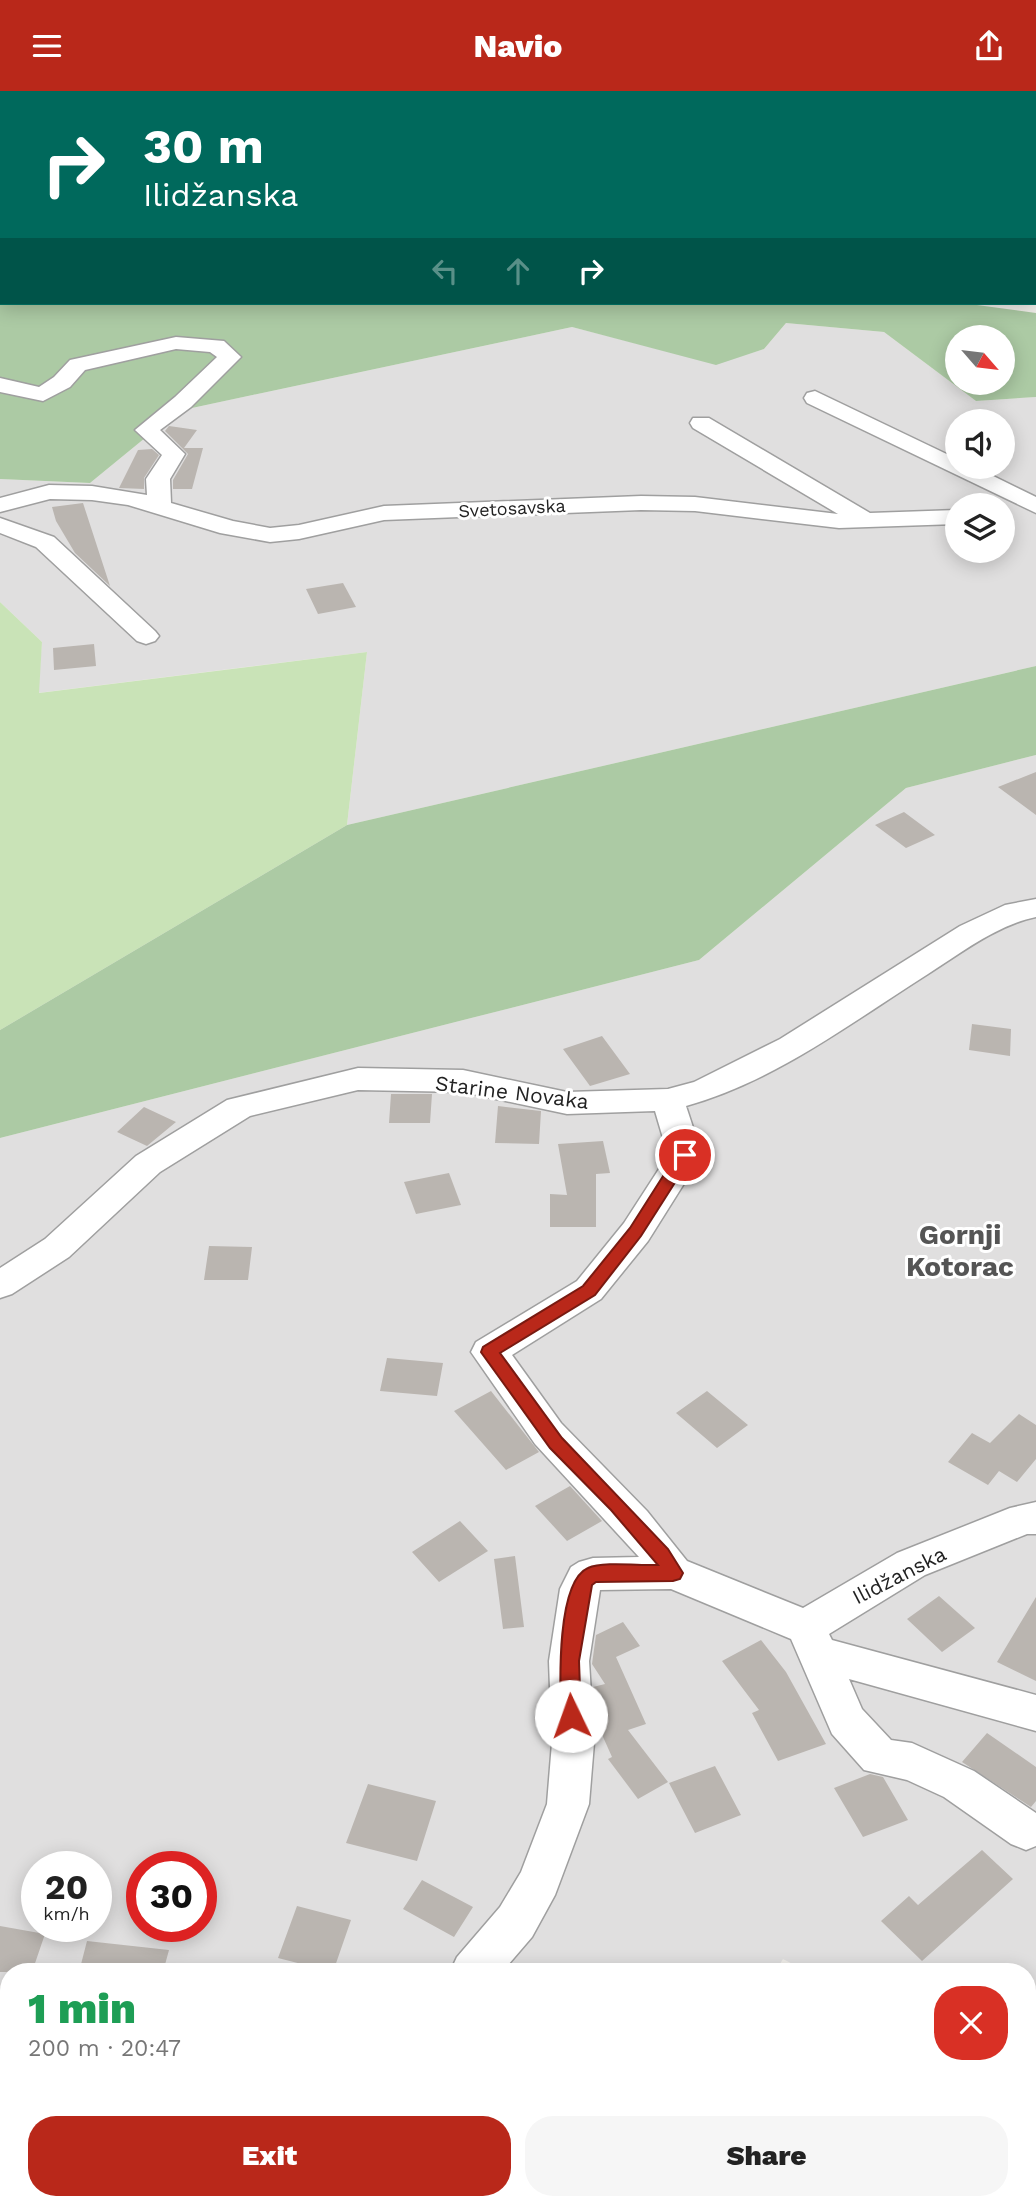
<!DOCTYPE html>
<meta charset="utf-8">
<style>
:root{--surface:#fff;--page:#f6f6f6;--text:#222;--muted:#767676;--accent:#b9281a}
body{margin:0;font-family:"Work Sans",sans-serif;background:var(--page);color:var(--text);height:100vh;display:flex;flex-direction:column;font-size:26px;white-space:nowrap}
*{box-sizing:border-box;margin:0}
p{font-size:23px;color:var(--muted)}
.icon{flex:none;width:38px;height:38px;fill:none;stroke:currentColor;stroke-width:2;stroke-linecap:round;stroke-linejoin:round}
.map{position:relative;flex:1;overflow:hidden}
.side{position:absolute;left:0px;top:1872px;width:1036px;height:247px;display:flex;flex-direction:column;background:var(--surface);border-radius:28px 28px 0 0;box-shadow:0 4px 18px #0003}
.side>*{flex:none}
.hud{position:absolute;left:0px;top:0px;width:1036px;height:214px;box-shadow:0 4px 18px #0003;background:#00695c;color:#fff;overflow:hidden}
.needle{width:46px;rotate:118deg}
.tools{position:absolute;left:945px;top:234px;display:grid;gap:14px}
.tools a{display:grid;place-items:center;width:70px;height:70px;border-radius:50%;background:var(--surface);box-shadow:0 4px 18px #0003;font-size:35px}
.speed{position:absolute;left:21px;top:1760px;display:flex;gap:14px;font-size:35px;font-weight:700;text-align:center}
.speed>*{display:grid;place-content:center;width:91px;height:91px;border-radius:50%;background:var(--surface);box-shadow:0 4px 18px #0003;line-height:1}
.speed small{font-size:18px;font-weight:400}
.speed .limit{border:10px solid #d22;background:#fff;color:#111}
.pin{position:absolute;display:grid;place-items:center;width:60px;height:60px;color:#fff;margin:-30px;border:4px solid #fff;border-radius:50%;box-shadow:0 2px 7px #0007}
.me{position:absolute;width:77px;margin:-38px;rotate:357deg;stroke-linejoin:round;filter:drop-shadow(0 0 5px #0008)}
.turn{display:flex;align-items:center;gap:24px;height:147px;padding:0 28px;font-size:32px}
.turn .icon{width:91px;height:91px;stroke-width:2.5}
.turn b{display:block;font-size:49px;line-height:60px}
.lanes{display:flex;align-items:center;height:66px;padding:0 28px;background:#0003;justify-content:center;gap:35px;direction:ltr}
.lanes .off{opacity:.35}
.round{display:grid;place-items:center;flex:none;width:74px;height:74px;border-radius:28px;background:var(--page)}
.headline{display:flex;align-items:center;justify-content:space-between;height:119px;padding:0 28px}
h1{font-size:42px;font-weight:800;line-height:52px;color:#1e9e55}
.cta{display:flex;gap:14px;margin-top:auto;padding:14px 28px}
.cta a{flex:1;height:80px;border-radius:28px;background:var(--accent);color:#fff;font-size:28px;font-weight:800;line-height:80px;text-align:center}
.cta a+a{background:var(--page);color:var(--text)}
header{display:flex;justify-content:space-between;align-items:center;height:91px;padding:0 28px;background:var(--accent);color:#fff;font-size:32px;font-weight:800}
.map>svg:first-child{display:block}
.residential{fill:#e0dfdf;fill-rule:evenodd}
.grass{fill:#c9e3b7}
.forest{fill:#accaa4;fill-rule:evenodd}
.building{fill:#bab5b0}
.lines{fill:none;stroke-linecap:round;stroke-linejoin:round}
.minor-casing{stroke:#9f9f9f;stroke-width:3}
.major-casing{stroke:#8b6e14;stroke-width:3}
.minor{fill:#fff;fill-rule:evenodd}
.major{fill:#f1daae;fill-rule:evenodd}
.route{fill:#b9281a;stroke:#781a11;stroke-width:2}
.labels{text-anchor:middle;dominant-baseline:central;stroke-width:6;stroke-linejoin:round;paint-order:stroke}
.far-street-label{font-size:18px;fill:#222;stroke:#fff}
.street-label{font-size:21px;fill:#222;stroke:#fff}
.district-label{font-size:28px;font-weight:bold;fill:#555;stroke:#fff}
</style>
<header><svg class="icon" aria-label="menu" viewBox="0 0 24 24"><path d="M4 6h16M4 12h16M4 18h16"/></svg>Navio<svg class="icon" aria-label="share" viewBox="0 0 24 24"><path d="M12 15V3M7 8l5-5 5 5M5 13v7h14v-7"/></svg></header>
<div class="map">
<svg width="1036" height="2118" viewBox="0 0 1036 2118">
<rect width="100%" height="100%" fill="#f1efea"/>
<path class="residential" d="M232 0H1036V135L1034 2H222Z
M786 232 884 241 976 310 1036 306V575L347 734 367 561 38 602 42 551 0 511V388L90 392 178 320 572 236 716 273 764 258ZM957 331H1003V376H957ZM957 415H1003V460H957Z
M1036 664V2006L1027 2001V1881H808L783 1868 775 1881H9V2110L653 2111 649 2118H0V1047L699 869 906 697ZM37 1776H96V1836H37ZM142 1776H201V1836H142Z"/>
<path class="grass" d="M0 511 42 551 39 602 367 561 347 734 0 939Z
M1027 2001 1036 2006V2118H649L653 2110H1027Z"/>
<path class="forest" d="M0 109 2 212H962L1036 222V306L976 310 884 241 786 232 764 258 716 274 572 236 178 320 90 392 0 388ZM957 247H1003V292H957Z
M1036 575V664L906 697 699 869 0 1047V939L347 734Z"/>
<path class="building" d="M169 335 197 339 184 357H203L192 398H173V389L188 363 165 340Z
M152 358 159 364 144 387V398L119 397 138 359Z
M83 412 110 495 75 462 56 430 52 416Z
M343 492 356 516 318 523 306 498Z
M94 553 96 575 54 579 53 557Z
M1036 681V724L998 696Z
M904 721 935 744 906 757 875 734Z
M972 933 1011 938 1010 965 969 959Z
M602 945 630 983 590 995 563 958Z
M391 1003H432L430 1032H389Z
M498 1015 541 1020 539 1053 495 1052Z
M144 1016 176 1031 147 1055 117 1041Z
M603 1050 610 1082 596 1083V1136H550V1103L567 1104 558 1053Z
M449 1082 461 1114 416 1123 404 1091Z
M209 1155 252 1156 248 1189H204Z
M387 1267 443 1272 437 1305 380 1300Z
M491 1300 539 1361 506 1379 454 1320Z
M707 1300 748 1334 717 1357 676 1322Z
M1019 1323 1036 1334V1368L1017 1391 999 1380 988 1394 948 1371 972 1342 990 1352Z
M570 1395 602 1430 567 1450 535 1415Z
M460 1430 488 1460 439 1491 412 1461Z
M515 1465 524 1536 503 1538 494 1468Z
M939 1505 975 1537 942 1561 907 1528Z
M1036 1506V1590L997 1571Z
M623 1531 640 1555 616 1566 646 1633 628 1639 668 1691 638 1708 608 1668 612 1666 595 1628 593 1596 605 1593 592 1573 596 1544Z
M761 1549 786 1581 826 1653 778 1670 752 1622 759 1619 722 1570Z
M987 1642 1036 1676V1710L1031 1716 962 1671Z
M715 1675 741 1724 695 1742 669 1692Z
M870 1683 883 1686 908 1729 863 1746 834 1697Z
M368 1693 436 1710 417 1770 346 1752Z
M982 1759 1013 1788 922 1870 881 1830 909 1805 918 1814Z
M422 1789 473 1816 454 1846 403 1818Z
M297 1815 351 1829 333 1881 278 1867Z
M0 1835 45 1843 32 1881H0Z
M87 1850 169 1859 163 1881H79Z"/>
<g class="lines">
<defs>
<path id="minor" d="M599 0H618L597 2Z
M676 0H694L675 2Z
M861 0H879V2H861Z
M1034 102H1036V114H1034Z
M176 246 224 250 241 266 191 316 160 339 185 363 170 388 171 412 233 430 270 437 299 434 384 415 641 405 695 406 838 423 693 337 690 332 693 327H709L870 422 957 419V433L839 437 695 420 641 419 384 429 299 448 270 451 220 442 128 414 92 409 50 408 0 421V407L49 394 92 395 147 404 146 388 162 364 135 339 175 306 217 266 210 261 176 258 85 279 70 296 43 310 0 301V287L39 296 54 286 70 269Z
M815 300 957 368V376H975L1036 406V422L807 312 804 307 807 302Z
M0 427 54 446 155 540 159 545 155 550 146 553 137 550 36 456 0 442Z
M1036 808V826C997 834 961 862 928 883 852 931 774 991 686 1015L702 1064 648 1150 601 1208 512 1264 561 1332 647 1420 687 1470 803 1517 897 1462 1010 1417 1036 1411V1443H1027L925 1484 829 1543 832 1549 1036 1604V1640L849 1588 862 1618 891 1649 912 1652 974 1680 1036 1722V1755L1026 1759 1011 1753 944 1706 907 1689 864 1679 832 1643 791 1548 671 1498 600 1499 589 1570 594 1652 589 1713 555 1804 532 1846 502 1881H450L457 1866 500 1816 521 1781 547 1713 552 1652 549 1570 560 1498 571 1476 579 1471 593 1467 639 1466 535 1353 471 1261 476 1251 577 1190 624 1132 668 1064 655 1020 567 1023 463 1001 358 999 250 1025 160 1081 69 1166 12 1203 0 1207V1177L45 1148 136 1065 227 1009 358 977 463 979 567 1001 668 998 694 991 780 948 960 835 1005 814Z
M0 1954 9 1956V2002L0 2000Z
M9 2082V2110H31L28 2118H0V2085Z
M161 2110H210L207 2118H159Z"/>
<path id="major" d="M245 0H273L244 2Z
M0 11H2V23H0Z"/>
</defs>
<use href="#minor" class="minor-casing"/>
<use href="#major" class="major-casing"/>
<use href="#minor" class="minor"/>
<use href="#major" class="major"/>
</g>
<path class="route" d="M685 1058 693 1064 690 1068 641 1145 595 1204 500 1262 562 1347 668 1458 683 1482 680 1488 673 1490 596 1491 592 1494 579 1570 581 1625 578 1631 571 1634 564 1631 561 1625C560 1594 556 1491 588 1477 603 1470 641 1475 658 1474L611 1419 550 1357 481 1261 483 1256 583 1195 630 1137 679 1060Z"/>
<g class="labels">
<g class="far-street-label">
<text transform="translate(512 417) rotate(-3)">Svetosavska</text>
</g>
<g class="street-label">
<text transform="translate(512 1001) rotate(7)">Starine Novaka</text>
<text transform="translate(899 1484) rotate(-27)">Ilidžanska</text>
</g>
<g class="district-label">
<text x="960" y="1143">Gornji<tspan x="960" dy="32">Kotorac</tspan></text>
</g>
</g>
</svg>
<div class="tools">
<a><svg class="needle" viewBox="-14 -14 28 28"><path d="M0-13l5 13h-10z" fill="#e53935"/><path d="M0 13l5-13h-10z" fill="#767676"/></svg></a>
<a><svg class="icon" aria-label="sound" viewBox="0 0 24 24"><path d="M4 9h4l5-4v14l-5-4H4zM17 9q2 3 0 6"/></svg></a>
<a><svg class="icon" aria-label="layers" viewBox="0 0 24 24"><path d="M12 4l9 5-9 5-9-5zM3 14l9 5 9-5"/></svg></a>
</div>
<div class="speed"><div>20<small>km/h</small></div><div class="limit">30</div></div>
<div class="pin" style="left:685px;top:1064px;background:#d93025"><svg class="icon" aria-label="arrive" viewBox="0 0 24 24"><path d="M6 21V4h12l-3 4 3 4H6"/></svg></div>
<svg class="me" style="left:571px;top:1625px" viewBox="-20 -20 40 40"><circle r="19" fill="#fff"/><path d="M0-13L10 11 0 6-10 11z" fill="#b9281a"/></svg>
<div class="hud">
<div class="turn"><svg class="icon" aria-label="right" viewBox="0 0 24 24"><path d="M7 20v-9h11M14 6l5 5-5 5"/></svg><div><b>30 m</b>Ilidžanska</div></div>
<div class="lanes"><svg class="icon off" aria-label="left" viewBox="0 0 24 24"><path d="M17 20v-9H6M10 6l-5 5 5 5"/></svg><svg class="icon off" aria-label="ahead" viewBox="0 0 24 24"><path d="M12 20V5M6 11l6-6 6 6"/></svg><svg class="icon" aria-label="right" viewBox="0 0 24 24"><path d="M7 20v-9h11M14 6l5 5-5 5"/></svg></div>
</div>
<section class="side">
<div class="headline"><div><h1>1 min</h1><p>200 m · 20:47</p></div><a class="round" style="background:#d93025;color:#fff"><svg class="icon" aria-label="close" viewBox="0 0 24 24"><path d="M6 6l12 12M18 6L6 18"/></svg></a></div>
<div class="cta"><a>Exit</a><a>Share</a></div>
</section>
</div>
